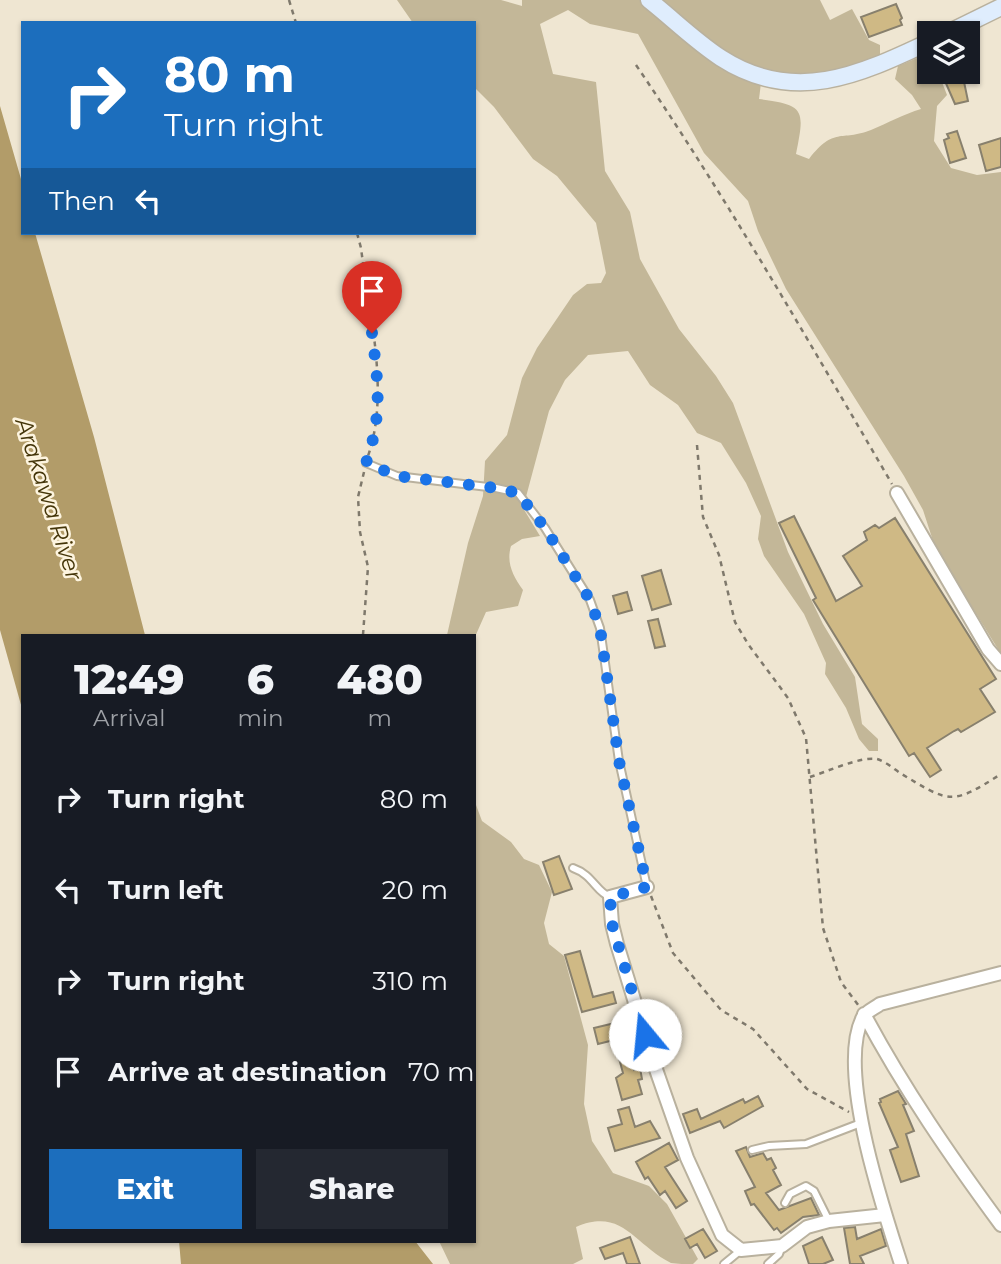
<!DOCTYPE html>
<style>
:root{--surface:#171b24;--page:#242831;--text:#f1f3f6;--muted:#9ea1a6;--accent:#1c6ebd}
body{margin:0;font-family:Montserrat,sans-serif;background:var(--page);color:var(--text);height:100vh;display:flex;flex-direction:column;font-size:26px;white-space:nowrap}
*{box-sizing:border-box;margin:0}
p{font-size:23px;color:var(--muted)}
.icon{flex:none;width:38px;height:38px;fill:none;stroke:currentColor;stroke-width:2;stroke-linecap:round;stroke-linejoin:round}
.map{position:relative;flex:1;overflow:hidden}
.side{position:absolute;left:21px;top:634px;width:455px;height:609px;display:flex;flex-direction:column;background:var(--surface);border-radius:0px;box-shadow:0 2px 5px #0004}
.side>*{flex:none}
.top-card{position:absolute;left:21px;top:21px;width:455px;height:214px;border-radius:0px;box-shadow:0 2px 5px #0004;background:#1c6ebd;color:#fff;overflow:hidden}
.controls{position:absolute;left:917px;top:21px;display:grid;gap:14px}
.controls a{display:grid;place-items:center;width:63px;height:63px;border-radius:0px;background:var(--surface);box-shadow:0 2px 5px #0004;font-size:35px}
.pin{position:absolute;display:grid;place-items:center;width:60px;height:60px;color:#fff;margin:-72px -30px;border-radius:50% 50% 50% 0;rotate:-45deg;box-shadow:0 0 7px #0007}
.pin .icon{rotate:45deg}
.me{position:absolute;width:77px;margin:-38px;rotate:343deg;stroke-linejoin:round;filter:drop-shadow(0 0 5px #0008)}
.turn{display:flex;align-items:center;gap:24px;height:147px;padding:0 28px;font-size:32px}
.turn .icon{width:91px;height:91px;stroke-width:2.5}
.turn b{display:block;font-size:49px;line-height:60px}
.then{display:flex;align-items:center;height:66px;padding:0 28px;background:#0003;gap:14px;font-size:26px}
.eta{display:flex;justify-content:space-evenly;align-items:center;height:119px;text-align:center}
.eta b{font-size:42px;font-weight:800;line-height:49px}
.cta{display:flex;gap:14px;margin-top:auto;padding:14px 28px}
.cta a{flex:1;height:80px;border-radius:0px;background:var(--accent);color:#fff;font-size:28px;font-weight:800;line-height:80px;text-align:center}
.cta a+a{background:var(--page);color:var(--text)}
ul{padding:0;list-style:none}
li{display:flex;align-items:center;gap:21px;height:91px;padding:0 28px}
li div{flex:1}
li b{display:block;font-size:26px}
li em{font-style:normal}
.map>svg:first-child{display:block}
.green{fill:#c3b798}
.water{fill:#b29c69}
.building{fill:#cfb985;stroke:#88806d;stroke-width:2}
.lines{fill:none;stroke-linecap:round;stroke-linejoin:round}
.lane-casing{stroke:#b9b19e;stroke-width:10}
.street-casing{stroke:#b9b19e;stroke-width:16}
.secondary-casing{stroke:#b9b19e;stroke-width:19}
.path{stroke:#7f796c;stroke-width:2.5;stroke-dasharray:5 5;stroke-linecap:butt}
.lane{stroke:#fff;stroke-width:6}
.street{stroke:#fff;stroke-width:12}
.secondary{stroke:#dfedfd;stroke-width:16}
.route{stroke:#1a73e8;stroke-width:12;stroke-dasharray:0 21.6}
.labels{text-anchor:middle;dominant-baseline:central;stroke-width:5;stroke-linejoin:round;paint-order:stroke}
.water-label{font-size:23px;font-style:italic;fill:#443509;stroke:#fdf4df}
</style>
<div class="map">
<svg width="1001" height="1264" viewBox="0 0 1001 1264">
<rect width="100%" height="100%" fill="#efe6d2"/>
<path class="green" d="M397 0H501L522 6V0H820L830 20 852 9 869 40 880 45V59L834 76 794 74 761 83 759 99C805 105 805 109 796 154L809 159C835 126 840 142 871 130 888 123 904 114 921 109L912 95 895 79 898 66 929 53V72H938L947 95 937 106 934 141 951 168 977 175 1001 172V654L935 547 923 510 904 476 786 289 758 231 748 201 704 153 638 34 590 24 568 10 540 24 553 74 596 82 605 171 630 212 640 259 679 329 716 376 733 403 788 552 823 624 855 677 862 724 878 739V751H869L859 739 846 708 825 674 826 663 804 614 764 556 758 539 761 516 746 483 721 443 697 433 678 405 650 385 628 351 588 355 565 380 549 411 523 508 540 536 522 539 511 546C506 563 513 576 523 590L518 606 486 612 474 639V635H447L468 543 483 496 485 461 507 435 522 378 537 348 573 295 587 284 601 283 606 273 596 223 557 176 533 159 494 107 474 87V23H413Z
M474 644 476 805 482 821 511 842 524 859 539 865 552 892 544 923 549 944 564 956 588 1045 584 1104 592 1141 613 1173 649 1186 667 1204 698 1259 693 1264C686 1264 677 1264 671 1263 634 1245 623 1207 576 1227L583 1259 573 1264H450L439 1241H474Z"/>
<path class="water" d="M0 106 23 186V233H35L94 437 145 635H23V712L0 630Z
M179 1241H415L433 1264H181Z"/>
<path class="building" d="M896 4 902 18 900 20 902 25 869 37 861 17Z
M941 72H973L963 77 968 101 955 104Z
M957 131 966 158 950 163 944 140 949 138 947 134Z
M1001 138V167L986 171 979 145Z
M794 516 836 601 862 586 843 556 867 540 864 532 875 525 879 528 895 518 996 679 980 689 995 712 961 732 958 729 954 731 927 748 941 770 930 777 914 753 909 756 813 600 816 598 779 523Z
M661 570 671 604 652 610 642 576Z
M627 592 632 610 618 614 613 596Z
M658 619 665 646 655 648 648 621Z
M559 856 572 889 554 895 543 862Z
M580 951 593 997 613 992 616 1003 582 1012 565 955Z
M619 1022 620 1026 631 1023 634 1034 625 1036 634 1070 640 1068 642 1079 638 1080 642 1094 622 1100 616 1078 623 1073 614 1040 598 1044 594 1028Z
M898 1091 906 1104 903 1105 914 1131 906 1134 919 1176 901 1182 890 1150 898 1147 879 1103 881 1102 880 1099Z
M758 1096 763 1106 724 1128 720 1121 690 1133 683 1114 697 1109 701 1119 743 1099 745 1103Z
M629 1107 635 1127 650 1121 660 1138 615 1151 608 1128 622 1124 618 1110Z
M669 1143 678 1160 665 1167 687 1201 676 1208 665 1191 660 1195 648 1177 645 1179 636 1162Z
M746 1147 750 1157 763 1153 767 1160 771 1158 776 1168 773 1170 781 1185 766 1193 779 1210 811 1198 819 1215 803 1217 781 1233 777 1228 774 1230 754 1204 751 1205 745 1191 755 1187 736 1151Z
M855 1227 857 1239 881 1229 886 1246 860 1256 864 1264H850L844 1228Z
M703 1229 717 1251 705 1258 697 1244 690 1248 685 1239Z
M630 1237 640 1264H627L623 1253 605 1259 600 1248Z
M822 1237 833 1260 823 1264H809L803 1246Z"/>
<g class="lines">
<defs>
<path id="lane" d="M366 463 397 476 496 488 518 493 545 528 590 600 600 628 619 761 647 887
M573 868C593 875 596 892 610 897
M752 1150 769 1146 806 1144 861 1123
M785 1203 790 1194 806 1186 814 1191 829 1221
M724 1264 741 1250
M768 1264 779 1254 782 1246"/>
<path id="street" d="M897 493 988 649 1001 664
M647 887 610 897 612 924 617 944 652 1058 687 1158 722 1235 741 1250 782 1246 807 1227 829 1221 885 1215
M864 1014C904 1089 951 1157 1001 1225
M901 1264C883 1208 836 1069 863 1017 867 1011 875 1008 880 1004L1001 973"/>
<path id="secondary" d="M649 0C673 19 695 41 721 58 794 105 859 75 929 42
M948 33 1001 7"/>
</defs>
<use href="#lane" class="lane-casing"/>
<use href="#street" class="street-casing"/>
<use href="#secondary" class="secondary-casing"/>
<path class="path" d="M289 0 296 23
M636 65C728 200 809 342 892 484
M357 233 361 248C369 313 390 393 368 456
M697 445 703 517 719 555 735 622 748 644 788 698 806 738 823 928 841 982 859 1006
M363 635 368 567 360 532 358 497 364 472
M810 777C826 772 861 756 877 759 885 761 894 769 900 773 950 803 951 806 1001 774
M651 896 673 953 721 1010 753 1029 807 1089 849 1112"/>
<use href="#lane" class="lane"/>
<use href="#street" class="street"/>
<use href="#secondary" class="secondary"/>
</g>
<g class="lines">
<path class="route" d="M372 333C378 383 383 414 366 463L397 476 496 488 518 493 545 528 590 600 600 628 619 761 647 887 610 897 612 924 645 1035"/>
</g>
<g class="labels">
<g class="water-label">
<text transform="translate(49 499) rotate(72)">Arakawa River</text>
</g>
</g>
</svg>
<div class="controls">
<a><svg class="icon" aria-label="layers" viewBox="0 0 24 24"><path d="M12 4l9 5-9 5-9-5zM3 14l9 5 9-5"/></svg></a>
</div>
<div class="pin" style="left:372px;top:333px;background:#d93025"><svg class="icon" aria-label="arrive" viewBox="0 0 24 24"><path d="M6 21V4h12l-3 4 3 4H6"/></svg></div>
<svg class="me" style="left:645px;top:1035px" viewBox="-20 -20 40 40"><circle r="19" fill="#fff"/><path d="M0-13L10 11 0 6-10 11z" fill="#1a73e8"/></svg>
<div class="top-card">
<div class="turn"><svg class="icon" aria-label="right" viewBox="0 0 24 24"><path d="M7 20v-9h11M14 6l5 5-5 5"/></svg><div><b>80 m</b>Turn right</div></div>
<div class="then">Then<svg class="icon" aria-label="left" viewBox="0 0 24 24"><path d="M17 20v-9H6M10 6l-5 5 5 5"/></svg></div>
</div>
<section class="side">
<div class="eta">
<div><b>12:49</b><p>Arrival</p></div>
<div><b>6</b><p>min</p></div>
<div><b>480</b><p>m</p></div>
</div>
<ul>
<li><svg class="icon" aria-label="right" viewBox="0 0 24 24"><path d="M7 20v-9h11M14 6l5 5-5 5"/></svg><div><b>Turn right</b></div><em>80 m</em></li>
<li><svg class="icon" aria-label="left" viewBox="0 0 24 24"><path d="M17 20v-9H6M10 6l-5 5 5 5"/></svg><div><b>Turn left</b></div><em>20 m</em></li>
<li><svg class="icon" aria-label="right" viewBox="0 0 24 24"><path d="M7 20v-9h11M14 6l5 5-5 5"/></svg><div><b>Turn right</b></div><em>310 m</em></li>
<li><svg class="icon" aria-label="arrive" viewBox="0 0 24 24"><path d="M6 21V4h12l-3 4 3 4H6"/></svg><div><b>Arrive at destination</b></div><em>70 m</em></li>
</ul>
<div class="cta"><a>Exit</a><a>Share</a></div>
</section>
</div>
